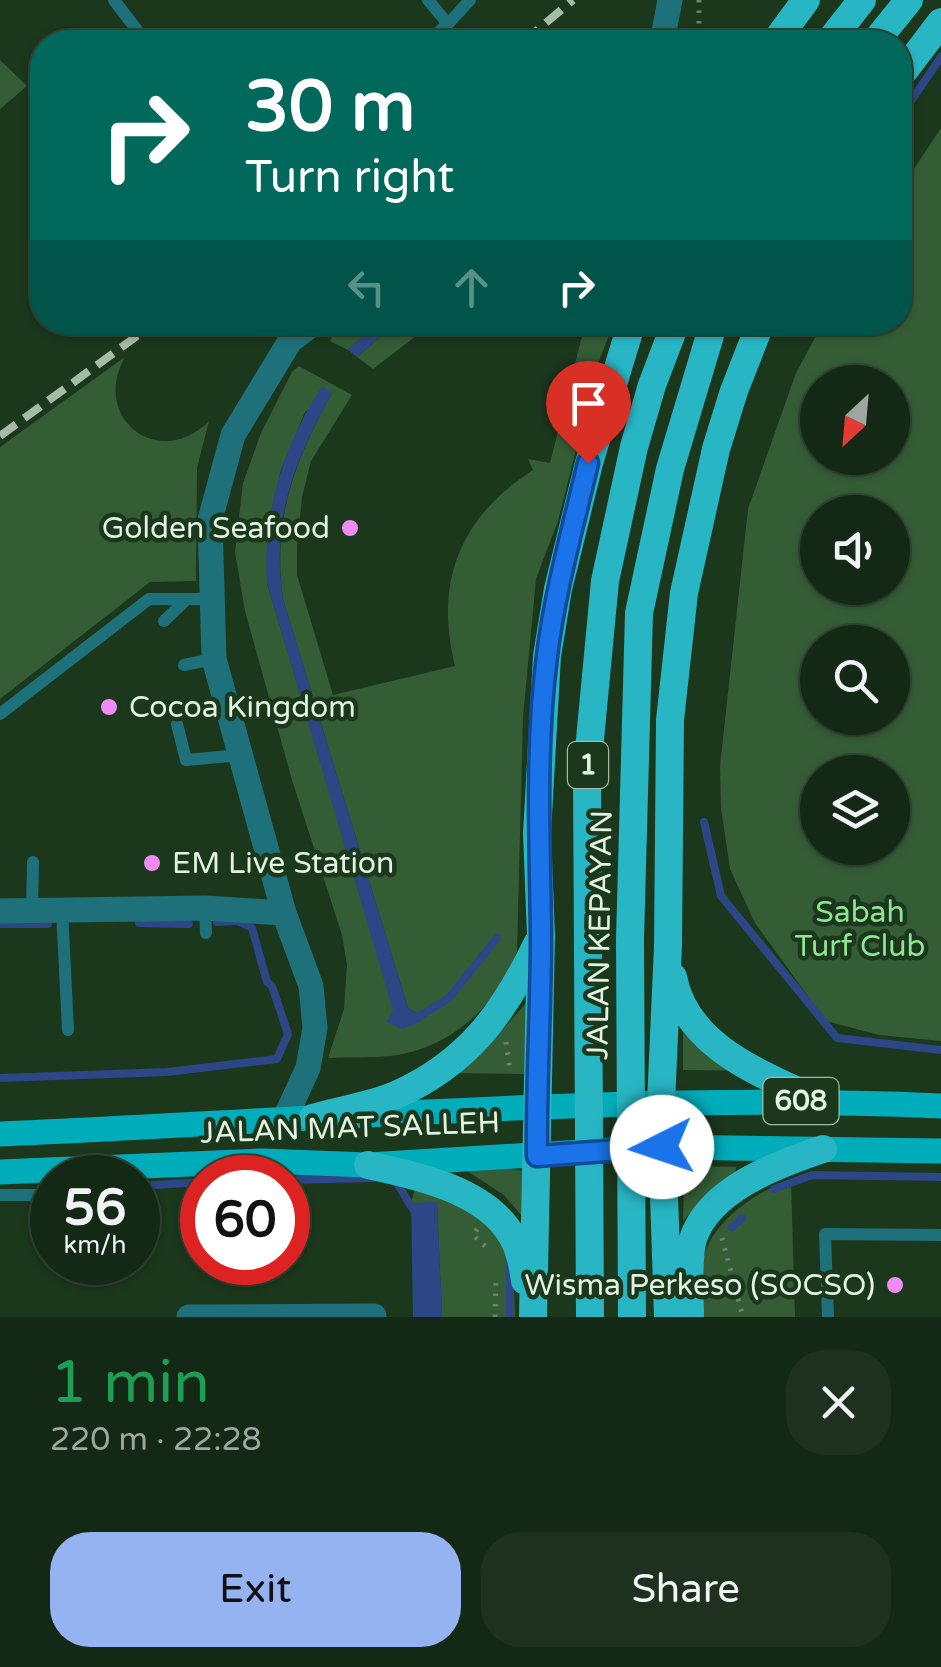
<!DOCTYPE html>
<meta charset="utf-8">
<style>
:root{--surface:#142915;--page:#1d311e;--text:#f1f3f6;--muted:#9da6a0;--line:#334534;--accent:#95b2f1}
body{margin:0;font-family:"Varela Round",sans-serif;background:var(--page);color:var(--text);height:100vh;display:flex;flex-direction:column;font-size:38px;white-space:nowrap}
*{box-sizing:border-box;margin:0}
p{font-size:32px;color:var(--muted)}
.icon{flex:none;width:55px;height:55px;fill:none;stroke:currentColor;stroke-width:2;stroke-linecap:round;stroke-linejoin:round}
.map{position:relative;height:1317px;overflow:hidden}
.side{display:flex;flex-direction:column;background:var(--surface);flex:1}
.side>*{flex:none}
.banner{position:absolute;left:30px;top:30px;width:882px;height:305px;border-radius:40px;box-shadow:0 2px 8px #0004,0 0 0 2px var(--line);background:#00695c;color:#fff;overflow:hidden}
.needle{width:65px;rotate:206deg}
.buttons{position:absolute;left:800px;top:365px;display:grid;gap:20px}
.buttons a{display:grid;place-items:center;width:110px;height:110px;border-radius:50%;background:var(--surface);box-shadow:0 2px 8px #0004,0 0 0 2px var(--line);font-size:50px}
.speed{position:absolute;left:30px;top:1155px;display:flex;gap:20px;font-size:50px;font-weight:700;text-align:center}
.speed>*{display:grid;place-content:center;width:130px;height:130px;border-radius:50%;background:var(--surface);box-shadow:0 2px 8px #0004,0 0 0 2px var(--line);line-height:1}
.speed small{font-size:25px;font-weight:400}
.speed .limit{border:15px solid #d22;background:#fff;color:#111}
.pin{position:absolute;display:grid;place-items:center;width:85px;height:85px;color:#fff;margin:-102px -42px;border-radius:50% 50% 50% 0;rotate:-45deg;box-shadow:0 0 10px #0007}
.pin .icon{rotate:45deg}
.me{position:absolute;width:110px;margin:-55px;rotate:266deg;stroke-linejoin:round;filter:drop-shadow(0 0 8px #0008)}
.turn{display:flex;align-items:center;gap:35px;height:210px;padding:0 50px;font-size:45px}
.turn .icon{width:130px;height:130px;stroke-width:2.5}
.turn b{display:block;font-size:70px;line-height:85px}
.lanes{display:flex;align-items:center;height:95px;padding:0 50px;background:#0003;justify-content:center;gap:50px;direction:ltr}
.lanes .off{opacity:.35}
.round{display:grid;place-items:center;flex:none;width:105px;height:105px;border-radius:40px;background:var(--page)}
.overview{display:flex;align-items:center;justify-content:space-between;height:170px;padding:0 50px}
h1{font-size:60px;font-weight:600;line-height:75px;color:#1e9e55}
.primary-button{display:flex;gap:20px;margin-top:auto;padding:20px 50px}
.primary-button a{flex:1;height:115px;border-radius:40px;background:var(--accent);color:#111;font-size:40px;font-weight:600;line-height:115px;text-align:center}
.primary-button a+a{background:var(--page);color:var(--text)}
.map>svg:first-child{display:block}
.green{fill:#345d36;fill-rule:evenodd}
.water{fill:#2c4686}
.lines{fill:none;stroke-linecap:round;stroke-linejoin:round}
.stream{stroke:#2c4686;stroke-width:8}
.path{stroke:#6b826b;stroke-width:5;stroke-dasharray:2.5 8;stroke-linecap:butt}
.service{stroke:#1e717a;stroke-width:12}
.minor{stroke:#1e717a;stroke-width:25}
.primary{stroke:#01adbb;stroke-width:25}
.trunk{stroke:#28b6c4;stroke-width:28}
.rail{stroke:#a6bba7;stroke-width:8;stroke-dasharray:20 10;stroke-linecap:butt}
.route-casing{stroke:#114b97;stroke-width:25}
.route{stroke:#1a73e8;stroke-width:18}
.poi-dot{fill:#f08bf6;stroke:#1b371c;stroke-width:4}
.labels{text-anchor:middle;dominant-baseline:central;stroke-width:9;stroke-linejoin:round;paint-order:stroke}
.shield{fill:#1b371c;stroke:#a6bba7;stroke-width:2.5}
.shield-label{font-size:28px;font-weight:bold;fill:#e2f3e2}
.poi-label{font-size:30px;fill:#e2f3e2;stroke:#1b371c;text-anchor:end}
.park-label{font-size:30px;fill:#8fe592;stroke:#1b371c}
.street-label{font-size:30px;fill:#e2f3e2;stroke:#1b371c}
</style>
<div class="map">
<svg width="941" height="1317" viewBox="0 0 941 1317">
<rect width="100%" height="100%" fill="#1b371c"/>
<path class="green" d="M0 60 27 86 0 109Z
M941 128V1041L879 1035 826 1021 755 923 730 869 721 808 720 766 748 509 796 373 823 323 900 322V190ZM818 382H892V458H818ZM818 512H892V588H818ZM818 642H892V718H818ZM818 772H892V848H818Z
M339 323H378L348 350 330 341Z
M397 323H433L373 369 357 357Z
M589 323H614L597 366 558 521 536 579 523 717 517 952C499 1005 448 1050 390 1056 370 1058 348 1057 328 1058L344 1009 347 965 342 935 292 780 245 611 235 552 243 483 261 433 292 372 299 366 352 395 311 461 302 497 297 547V575L333 695 455 666C434 582 460 517 533 470L528 459 550 463 581 340ZM332 393C294 462 272 519 283 599L408 1008 420 1015 387 1022 394 1010 267 583 268 526 281 470 305 412Z
M125 357C90 419 160 471 209 421L197 468 196 581 150 582 0 699V447Z
M528 1001 532 1074 450 1073 502 1030Z
M683 1007 769 1071 683 1070Z
M469 1165 529 1171 527 1222 504 1195 467 1171Z
M700 1166 736 1167 735 1176 703 1200 683 1221 684 1182Z
M417 1180C489 1216 515 1232 515 1317H442L437 1203H411Z
M791 1181 795 1317H701C702 1299 700 1280 703 1262 707 1226 758 1188 791 1181Z"/>
<path class="water" d="M378 323H397L357 357 348 350Z
M322 386 332 393C294 462 271 518 283 599L408 1008 420 1015 422 1021 402 1029 387 1022 393 1010 267 583C262 512 284 445 322 386Z
M437 1202 442 1317H413L411 1203Z"/>
<g class="lines">
<path class="stream" d="M900 117 941 57
M704 822 721 896 837 1038 941 1050
M139 923 189 924
M0 924H48
M412 1021 449 998 497 938
M0 1078 167 1072 277 1059 288 1034 272 986 267 982 252 928 238 921 217 922
M288 1180 373 1178
M395 1180 414 1211
M138 1186 202 1182
M774 1189 812 1175 941 1177
M732 1227 742 1218
M510 1263V1317"/>
<path class="path" d="M699 0V42
M506 1042 510 1071
M477 1229 473 1235 486 1247
M722 1238 743 1317
M495 1317 496 1280"/>
<path class="service" d="M114 0 146 42
M448 24 470 0
M427 42 448 24 428 0
M275 322 290 341
M164 621 186 600
M184 665 214 659
M0 714 149 599H212
M177 724 186 760 241 755
M205 908 206 933
M32 910 33 862
M62 910 68 1030
M0 1195H52
M828 1317 825 1234 941 1235"/>
<path class="minor" d="M662 42 670 0
M0 911 205 908 284 913
M284 1120 308 1068 315 1028 311 986 284 913 214 659 210 520 233 435 290 341 315 322
M189 1317 374 1316"/>
<path class="primary" d="M0 1134C314 1121 627 1092 941 1106
M0 1172 262 1161 368 1165 662 1147 941 1151"/>
<path class="trunk" d="M775 42 806 0
M829 42 862 0
M875 42 909 0
M900 76 941 22
M673 977C686 1047 762 1074 819 1101
M313 1118C339 1110 370 1106 396 1095 468 1063 504 1013 537 944
M368 1165C415 1175 486 1190 512 1236 520 1249 523 1266 525 1281
M533 1317 541 936 537 833 547 656 558 589 589 463 632 322
M590 1317 587 771 605 581 634 447 652 385 676 322
M632 1317 630 939 639 613 670 469 714 322
M668 1317 661 1103 668 946 670 720 684 593 716 449 734 391 761 322
M690 1317C690 1296 687 1259 693 1239 709 1189 778 1164 823 1149"/>
<path class="rail" d="M523 42 573 0
M0 436 156 322"/>
</g>
<g class="lines">
<defs>
<path id="route" d="M588 463C573 527 555 591 547 656 535 749 540 843 541 936 541 1010 536 1083 537 1156L662 1147"/>
</defs>
<use href="#route" class="route-casing"/>
<use href="#route" class="route"/>
</g>
<g class="poi-dot">
<circle cx="350" cy="528" r="10"/>
<circle cx="109" cy="707" r="10"/>
<circle cx="152" cy="863" r="10"/>
<circle cx="895" cy="1285" r="10"/>
</g>
<g class="labels">
<g class="shield">
<rect x="568" y="742" width="40" height="46" rx="8"/>
<rect x="763.5" y="1078" width="75" height="46" rx="8"/>
</g>
<g class="shield-label">
<text x="588" y="765">1</text>
<text x="801" y="1101">608</text>
</g>
<g class="poi-label">
<text x="330" y="528">Golden Seafood</text>
<text x="129" y="707" text-anchor="start">Cocoa Kingdom</text>
<text x="172" y="863" text-anchor="start">EM Live Station</text>
<text x="875" y="1285">Wisma Perkeso (SOCSO)</text>
</g>
<g class="park-label">
<text x="860" y="912">Sabah<tspan x="860" dy="34">Turf Club</tspan></text>
</g>
<g class="street-label">
<text transform="translate(600 935) rotate(-89)">JALAN KEPAYAN</text>
<text transform="translate(350 1128) rotate(-2)">JALAN MAT SALLEH</text>
</g>
</g>
</svg>
<div class="buttons">
<a><svg class="needle" viewBox="-14 -14 28 28"><path d="M0-13l5 13h-10z" fill="#e53935"/><path d="M0 13l5-13h-10z" fill="#9da6a0"/></svg></a>
<a><svg class="icon" aria-label="sound" viewBox="0 0 24 24"><path d="M4 9h4l5-4v14l-5-4H4zM17 9q2 3 0 6"/></svg></a>
<a><svg class="icon" aria-label="search" viewBox="0 0 24 24"><circle cx="10" cy="10" r="6"/><path d="M15 15l6 6"/></svg></a>
<a><svg class="icon" aria-label="layers" viewBox="0 0 24 24"><path d="M12 4l9 5-9 5-9-5zM3 14l9 5 9-5"/></svg></a>
</div>
<div class="speed"><div>56<small>km/h</small></div><div class="limit">60</div></div>
<div class="pin" style="left:588px;top:463px;background:#d93025"><svg class="icon" aria-label="arrive" viewBox="0 0 24 24"><path d="M6 21V4h12l-3 4 3 4H6"/></svg></div>
<svg class="me" style="left:662px;top:1147px" viewBox="-20 -20 40 40"><circle r="19" fill="#fff"/><path d="M0-13L10 11 0 6-10 11z" fill="#1a73e8"/></svg>
<div class="banner">
<div class="turn"><svg class="icon" aria-label="right" viewBox="0 0 24 24"><path d="M7 20v-9h11M14 6l5 5-5 5"/></svg><div><b>30 m</b>Turn right</div></div>
<div class="lanes"><svg class="icon off" aria-label="left" viewBox="0 0 24 24"><path d="M17 20v-9H6M10 6l-5 5 5 5"/></svg><svg class="icon off" aria-label="ahead" viewBox="0 0 24 24"><path d="M12 20V5M6 11l6-6 6 6"/></svg><svg class="icon" aria-label="right" viewBox="0 0 24 24"><path d="M7 20v-9h11M14 6l5 5-5 5"/></svg></div>
</div>
</div>
<section class="side">
<div class="overview"><div><h1>1 min</h1><p>220 m · 22:28</p></div><a class="round"><svg class="icon" aria-label="close" viewBox="0 0 24 24"><path d="M6 6l12 12M18 6L6 18"/></svg></a></div>
<div class="primary-button"><a>Exit</a><a>Share</a></div>
</section>
